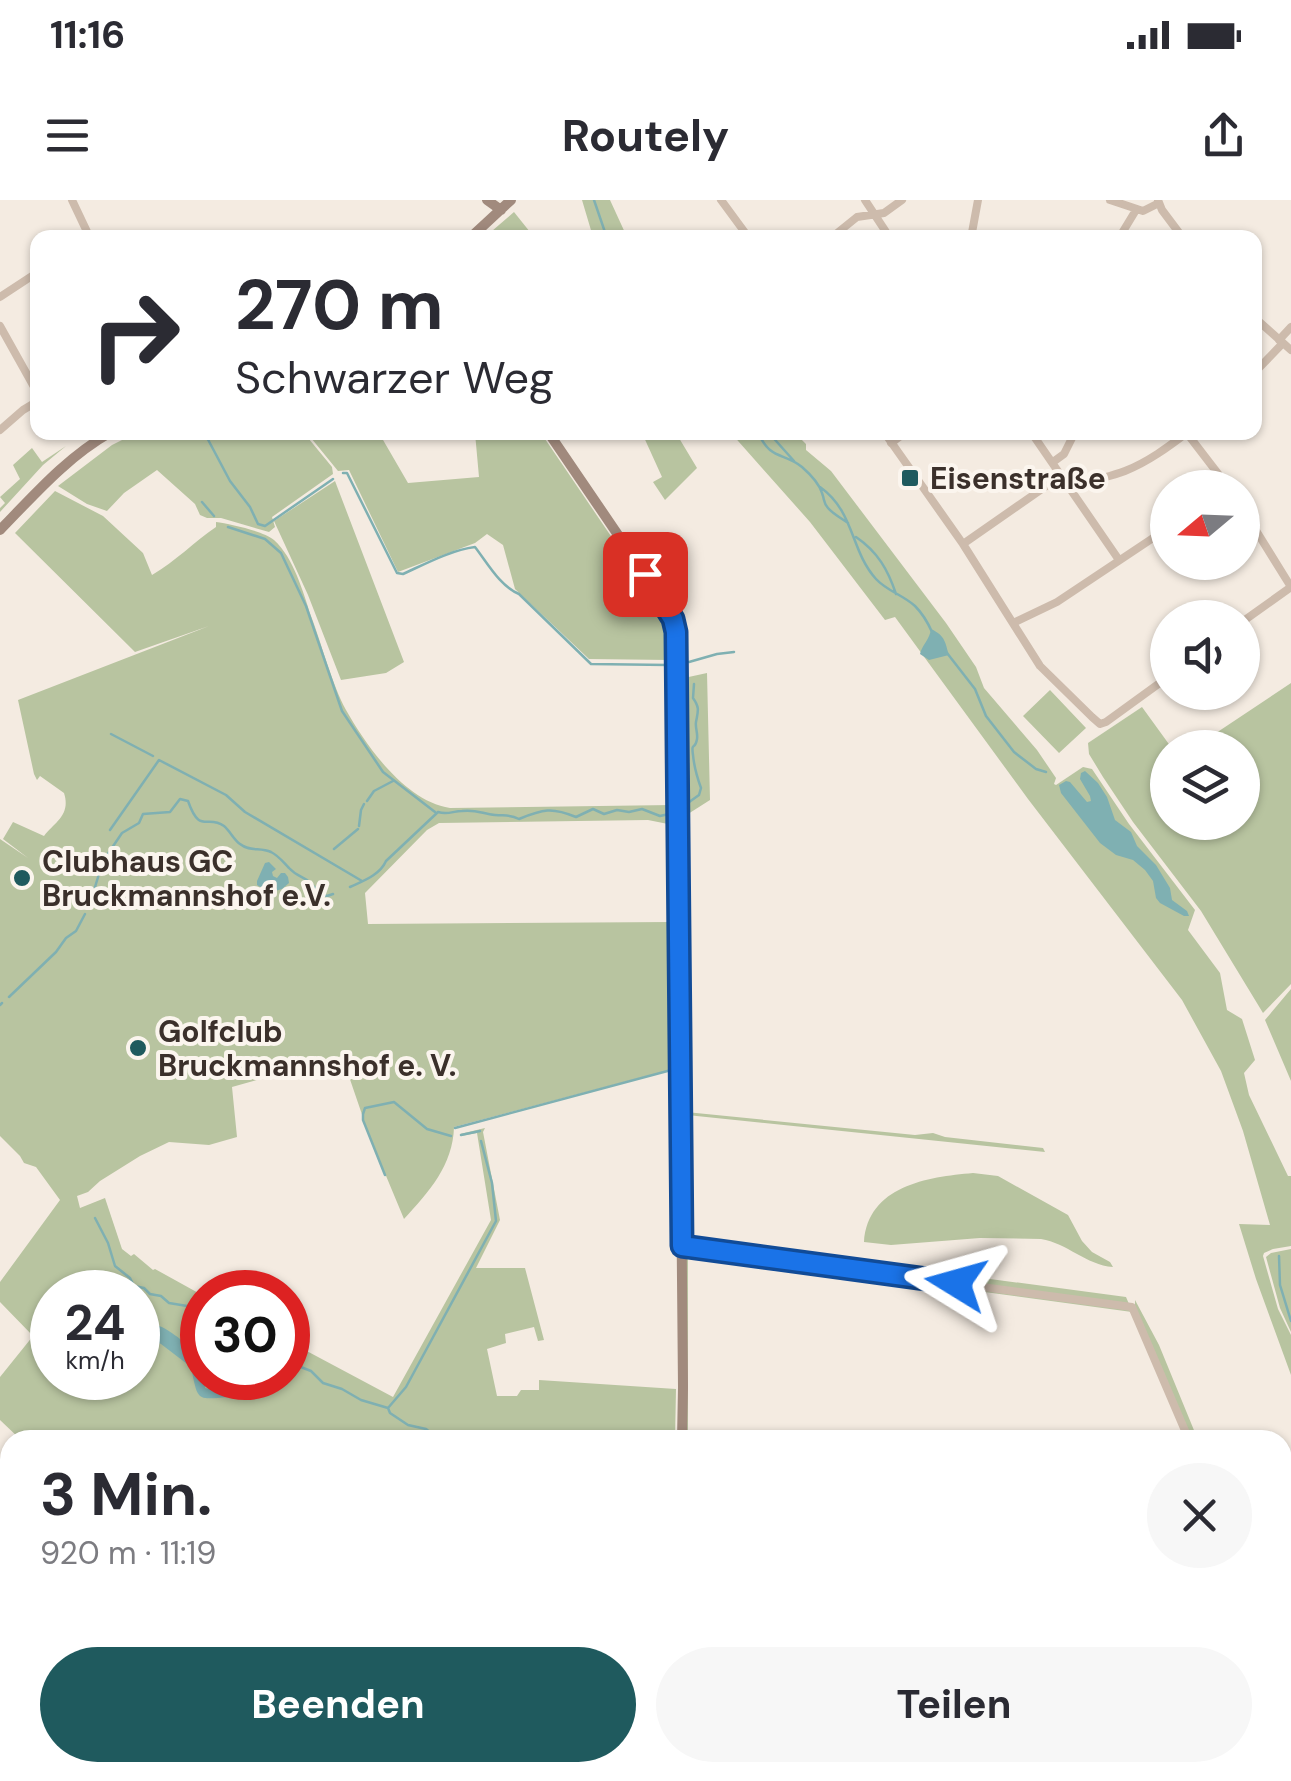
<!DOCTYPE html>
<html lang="de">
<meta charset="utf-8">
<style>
:root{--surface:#fff;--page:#f7f7f7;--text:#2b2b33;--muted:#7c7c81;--accent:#1f5a5e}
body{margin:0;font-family:"DM Sans",sans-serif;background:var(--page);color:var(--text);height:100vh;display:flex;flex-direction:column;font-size:38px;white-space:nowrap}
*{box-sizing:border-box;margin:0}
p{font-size:32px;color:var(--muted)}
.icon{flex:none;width:55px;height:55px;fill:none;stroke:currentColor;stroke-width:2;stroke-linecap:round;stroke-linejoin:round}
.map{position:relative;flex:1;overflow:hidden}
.side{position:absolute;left:0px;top:1230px;width:1292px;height:352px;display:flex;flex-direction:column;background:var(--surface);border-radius:30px 30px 0 0;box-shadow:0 2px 8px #0004}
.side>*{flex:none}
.guide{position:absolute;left:30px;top:30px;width:1232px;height:210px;border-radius:20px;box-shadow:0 2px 8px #0004;background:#fff;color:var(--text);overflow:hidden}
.needle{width:65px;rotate:251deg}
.buttons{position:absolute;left:1150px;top:270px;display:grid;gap:20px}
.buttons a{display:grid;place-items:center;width:110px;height:110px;border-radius:50%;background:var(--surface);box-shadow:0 2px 8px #0004;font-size:50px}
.speed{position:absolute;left:30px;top:1070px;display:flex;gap:20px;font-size:50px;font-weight:700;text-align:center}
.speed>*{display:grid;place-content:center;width:130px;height:130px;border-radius:50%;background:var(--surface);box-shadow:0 2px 8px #0004;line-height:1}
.speed small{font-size:25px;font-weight:400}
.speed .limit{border:15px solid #d22;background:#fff;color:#111}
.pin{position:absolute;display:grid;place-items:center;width:85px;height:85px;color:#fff;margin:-42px;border-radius:20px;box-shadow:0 5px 15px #0006}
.me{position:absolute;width:110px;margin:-55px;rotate:278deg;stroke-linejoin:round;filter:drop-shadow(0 0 8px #0008)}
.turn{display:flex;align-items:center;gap:35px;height:210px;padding:0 40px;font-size:45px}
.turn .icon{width:130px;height:130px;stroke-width:2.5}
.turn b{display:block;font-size:70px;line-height:85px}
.round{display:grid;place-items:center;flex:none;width:105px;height:105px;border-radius:52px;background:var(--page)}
.overview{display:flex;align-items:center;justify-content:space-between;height:170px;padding:0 40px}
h1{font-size:60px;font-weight:700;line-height:75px}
.action{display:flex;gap:20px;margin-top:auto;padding:20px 40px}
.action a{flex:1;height:115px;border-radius:60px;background:var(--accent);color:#fff;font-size:40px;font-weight:700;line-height:115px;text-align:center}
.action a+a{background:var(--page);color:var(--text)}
.status{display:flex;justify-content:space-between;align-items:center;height:70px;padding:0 50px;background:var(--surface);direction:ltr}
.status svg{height:28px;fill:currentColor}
header{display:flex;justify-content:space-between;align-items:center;height:130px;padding:0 40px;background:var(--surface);font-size:45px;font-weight:700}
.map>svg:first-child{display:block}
.green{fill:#b8c4a0;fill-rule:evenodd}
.water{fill:#7fb0b2}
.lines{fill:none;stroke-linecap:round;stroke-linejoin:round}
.stream{stroke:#7fb0b2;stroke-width:2.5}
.street{stroke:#cdbbac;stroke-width:8}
.secondary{stroke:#a18a7d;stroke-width:10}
.route-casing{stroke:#114b97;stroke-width:25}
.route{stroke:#1a73e8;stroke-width:18}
.poi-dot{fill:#1f5a5e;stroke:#fbf5ee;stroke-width:4}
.labels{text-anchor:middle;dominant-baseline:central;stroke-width:8;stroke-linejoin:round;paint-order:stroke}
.poi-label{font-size:30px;font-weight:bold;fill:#3b302b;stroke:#fbf5ee;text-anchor:start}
</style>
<div class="status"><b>11:16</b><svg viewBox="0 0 49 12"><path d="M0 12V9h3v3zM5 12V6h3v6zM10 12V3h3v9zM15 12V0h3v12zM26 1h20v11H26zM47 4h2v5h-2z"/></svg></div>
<header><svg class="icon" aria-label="menu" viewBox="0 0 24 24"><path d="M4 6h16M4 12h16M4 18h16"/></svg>Routely<svg class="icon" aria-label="share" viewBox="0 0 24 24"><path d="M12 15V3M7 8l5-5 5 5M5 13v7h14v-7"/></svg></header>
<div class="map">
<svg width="1291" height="1581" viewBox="0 0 1291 1581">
<rect width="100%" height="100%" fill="#f4ebe1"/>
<path class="green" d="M582 0H610L627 37H593Z
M514 12 534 37H485Z
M136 233H304L332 267 333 274 272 317 275 327 269 332 221 318H207L200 315 195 304 157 270 124 293 107 311 87 304 58 286 112 245Z
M307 233H379L408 283 479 277 475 233H541L657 404 670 432 669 460 589 459 515 389 503 345 487 334 475 343 398 372 349 270 338 271Z
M642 233H676L697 268 665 300 653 282 662 277Z
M731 233H795L806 244V250L831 271 946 423 976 467 984 488 1037 550 1056 578 1054 584 1056 585 1083 567 1092 569 1129 624 1195 710 1188 730 1220 773 1227 810 1242 819 1255 860 1244 873 1249 895 1288 976H1291V1046L1273 1049 1264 1053 1263 1056 1278 1109 1291 1135V1175L1256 1079 1239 1024 1270 1025 1243 931 1221 871 1182 800 1028 599 895 417 885 420 810 322Z
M66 246 43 265 0 312V308L5 303 0 297 20 279 13 265 32 248 42 262Z
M335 281 404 462 386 473 341 480 308 395 274 321Z
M55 291 103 316 143 353 152 375C176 361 194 342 216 327V322C230 324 263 331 274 340 294 358 303 392 311 416 322 445 332 484 346 510 367 547 405 601 450 608L672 605V620L668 624 648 620 439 623 427 630 365 693 368 724 671 722 673 869 454 927C453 965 429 992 404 1019L369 935 342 856 232 887 237 937 209 945 169 942 140 956 100 981 88 992 77 996 80 1008 105 998 122 1049 131 1056 134 1054 153 1070 155 1069 202 1095V1178H288V1141L393 1197 491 1020 477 933 461 936 460 934 485 928 483 932 500 1020 476 1068H525L544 1140 538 1141 534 1127 505 1134 506 1143 487 1149 497 1196H517L521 1190H539V1180L676 1189 675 1240H21L0 1220V1177L33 1136 0 1102V1082L60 1000 36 967 24 963 20 956 0 936V639L28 658 3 639 13 622 44 636C55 622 71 615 64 593L40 576 37 580 34 574 18 500 209 426 135 452 15 333ZM52 1092H138V1178H52Z
M707 473 710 600 688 614 684 623 686 912 915 935 933 933 945 937 1043 948 1045 952 687 915 688 1038 809 1055V1061L685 1043 679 489 684 478Z
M1291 483V784L1263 813 1201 711 1133 622 1103 577 1089 554 1088 543 1142 507 1171 547 1168 548V622H1242V548L1195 547Z
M1050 490 1086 528 1059 553 1023 516Z
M1291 789V881L1265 820Z
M973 973 998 976 1068 1015 1082 1041 1092 1052 1110 1062 1113 1067C1086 1065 1067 1043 1041 1039L980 1038 891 1045 864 1042C868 986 927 977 973 973Z
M1291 1049V1132L1280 1108 1266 1057 1271 1053Z
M688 1051 1128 1109 1132 1112 688 1052V1240H685L686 1053Z
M863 1062 1126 1097 1129 1104 863 1068Z
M1135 1100 1159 1145 1198 1240H1191L1135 1107Z
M1283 1565 1291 1568V1581H1264L1239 1573 1282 1572Z
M434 1572 453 1575 450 1581H400L408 1573Z
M290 1573V1572L364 1573 359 1581H297L289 1576Z
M459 1573H617L615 1581H553L529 1576 493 1578Z"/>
<path class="water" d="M931 429C946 436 945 443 949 455L929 460 920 454C922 445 930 439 931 429Z
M1085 571 1098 583 1107 597 1115 620 1131 632 1137 646 1156 665 1170 688 1172 700 1187 711 1189 716H1184L1160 703 1156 698 1153 681 1145 670 1133 660 1116 655 1100 643 1061 593 1059 585 1066 581 1070 582 1087 602 1091 601 1090 596 1080 579 1081 573Z
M269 662 276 669 272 672 273 676 277 678 281 673H285L288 677 289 683 282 689 265 694V690L257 685V681L265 663Z
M147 1123C169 1125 181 1143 200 1152L202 1158V1178H206L205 1188 209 1189 218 1185 219 1189 229 1193 228 1197C196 1200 198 1201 191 1167L161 1144 143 1135V1128Z
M656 1573V1572L964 1573 961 1581H655Z"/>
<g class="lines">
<path class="stream" d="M594 0 607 38
M204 232 230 281 250 307 258 324 265 326 333 279
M758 232C770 261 784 252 802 267 810 274 819 283 822 293 825 301 823 302 828 308 833 314 841 318 848 323
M768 232 794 261
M343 273H347L397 373 403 374C425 364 451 350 475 347 488 364 500 386 519 394L591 464 668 465
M820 287C855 312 850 350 876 379 887 391 903 395 915 406 922 413 928 423 932 432
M202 302 214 316
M228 327 265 339 281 353 306 406 342 511 383 572 435 612
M856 337C878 352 888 370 896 394
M947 453 975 489 986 516 1014 552 1036 569 1046 572
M689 462 717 454 734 452
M111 534 153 556
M367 601 374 591 393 581
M685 605 699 595 701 588C697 577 694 566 693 555 691 541 695 551 697 539 698 533 695 527 696 522 698 511 700 508 693 498L694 484
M359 626 361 610 364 604
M110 630 159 560 226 595 245 612 362 681
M334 649 358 629
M350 687C363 681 380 675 386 661L438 612C448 615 453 611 462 611 476 609 483 614 495 615 505 616 510 614 519 619 543 609 552 607 576 617L593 609 604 614 617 610 629 612 642 609 660 616 669 614 672 625 675 869 455 928
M91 700 103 661 122 633 139 623 143 614 170 612 180 599 188 601C200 635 207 614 224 626 230 631 234 640 240 644 250 652 260 647 271 652 279 656 283 662 289 668 300 680 308 675 319 694L327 696 333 694
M9 797 56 752 66 738 76 731 85 714
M0 805 2 803
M461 935 480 931
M385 975 363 920V914L365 908 394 902 427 929 451 936
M95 1018 108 1043 115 1066 130 1078 134 1086 144 1088 150 1094 161 1096 169 1103 187 1106 202 1120
M1279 1056 1280 1085 1291 1121
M288 1162 311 1171 323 1183 342 1189 361 1200 388 1208 390 1213 408 1225 426 1229 440 1240
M388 1208 406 1187 496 1021 492 983 481 941
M1269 1572 1291 1580"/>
<path class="street" d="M72 0 90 38
M721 0 749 38
M865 0 890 38
M1110 0 1143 11 1159 3
M1158 0 1162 10 1183 38
M831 38 857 17 884 13 902 0
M971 38 978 0
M1119 38 1136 10
M0 97 38 72
M1255 118 1291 150
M0 126 38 194
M1279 140 1291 127
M1255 172 1283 143
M0 230 23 210 38 201
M884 232 963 344 1040 466 1092 517 1100 524 1106 522 1168 477
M1031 232 1119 360
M1186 232 1229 288
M891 243 906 232
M1053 262 1064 254 1075 232
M1071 289C1088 280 1107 278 1125 271 1148 262 1168 247 1188 232
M1242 308 1291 387
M963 344 1062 275
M1242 422 1291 387
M1013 423 1057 402 1168 328
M682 1047 1132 1107 1189 1240
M1282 1277 1291 1276
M0 1469 10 1480
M1136 1581 1138 1572"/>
<path class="secondary" d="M487 0 501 10
M470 38 511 0
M548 232 663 401 673 419 676 432 683 1187 682 1240
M0 330C35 294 67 257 111 232
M617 1581 619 1572"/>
</g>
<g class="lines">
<defs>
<path id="route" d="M645 374 673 419 676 432 682 1046 956 1083"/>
</defs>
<use href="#route" class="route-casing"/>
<use href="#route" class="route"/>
</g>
<g class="poi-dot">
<rect x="900" y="268" width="20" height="20" rx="5"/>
<circle cx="22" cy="678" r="10"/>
<circle cx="138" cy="848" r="10"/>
</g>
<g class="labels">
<g class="poi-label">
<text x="930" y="278">Eisenstraße</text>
<text x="42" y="661">Clubhaus GC<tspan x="42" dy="34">Bruckmannshof e.V.</tspan></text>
<text x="158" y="831">Golfclub<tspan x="158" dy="34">Bruckmannshof e. V.</tspan></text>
</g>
</g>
</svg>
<div class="buttons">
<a><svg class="needle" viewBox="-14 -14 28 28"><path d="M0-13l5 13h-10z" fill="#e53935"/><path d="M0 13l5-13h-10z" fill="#7c7c81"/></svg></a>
<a><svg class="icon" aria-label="sound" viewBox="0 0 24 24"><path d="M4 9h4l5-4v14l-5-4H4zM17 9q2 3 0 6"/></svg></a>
<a><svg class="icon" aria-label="layers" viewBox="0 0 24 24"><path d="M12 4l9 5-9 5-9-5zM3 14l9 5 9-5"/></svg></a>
</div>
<div class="speed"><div>24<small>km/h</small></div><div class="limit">30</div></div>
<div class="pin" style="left:645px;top:374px;background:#d93025"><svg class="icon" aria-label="arrive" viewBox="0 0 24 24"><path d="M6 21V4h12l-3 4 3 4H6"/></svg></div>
<svg class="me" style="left:956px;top:1083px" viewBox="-20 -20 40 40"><path d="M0-17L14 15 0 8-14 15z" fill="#1a73e8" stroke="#fff" stroke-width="4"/></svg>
<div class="guide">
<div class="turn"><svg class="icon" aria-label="right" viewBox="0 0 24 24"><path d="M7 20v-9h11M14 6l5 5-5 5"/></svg><div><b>270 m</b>Schwarzer Weg</div></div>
</div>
<section class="side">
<div class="overview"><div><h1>3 Min.</h1><p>920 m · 11:19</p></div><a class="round"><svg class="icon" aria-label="close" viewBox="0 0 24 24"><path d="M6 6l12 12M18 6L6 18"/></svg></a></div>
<div class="action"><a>Beenden</a><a>Teilen</a></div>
</section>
</div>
